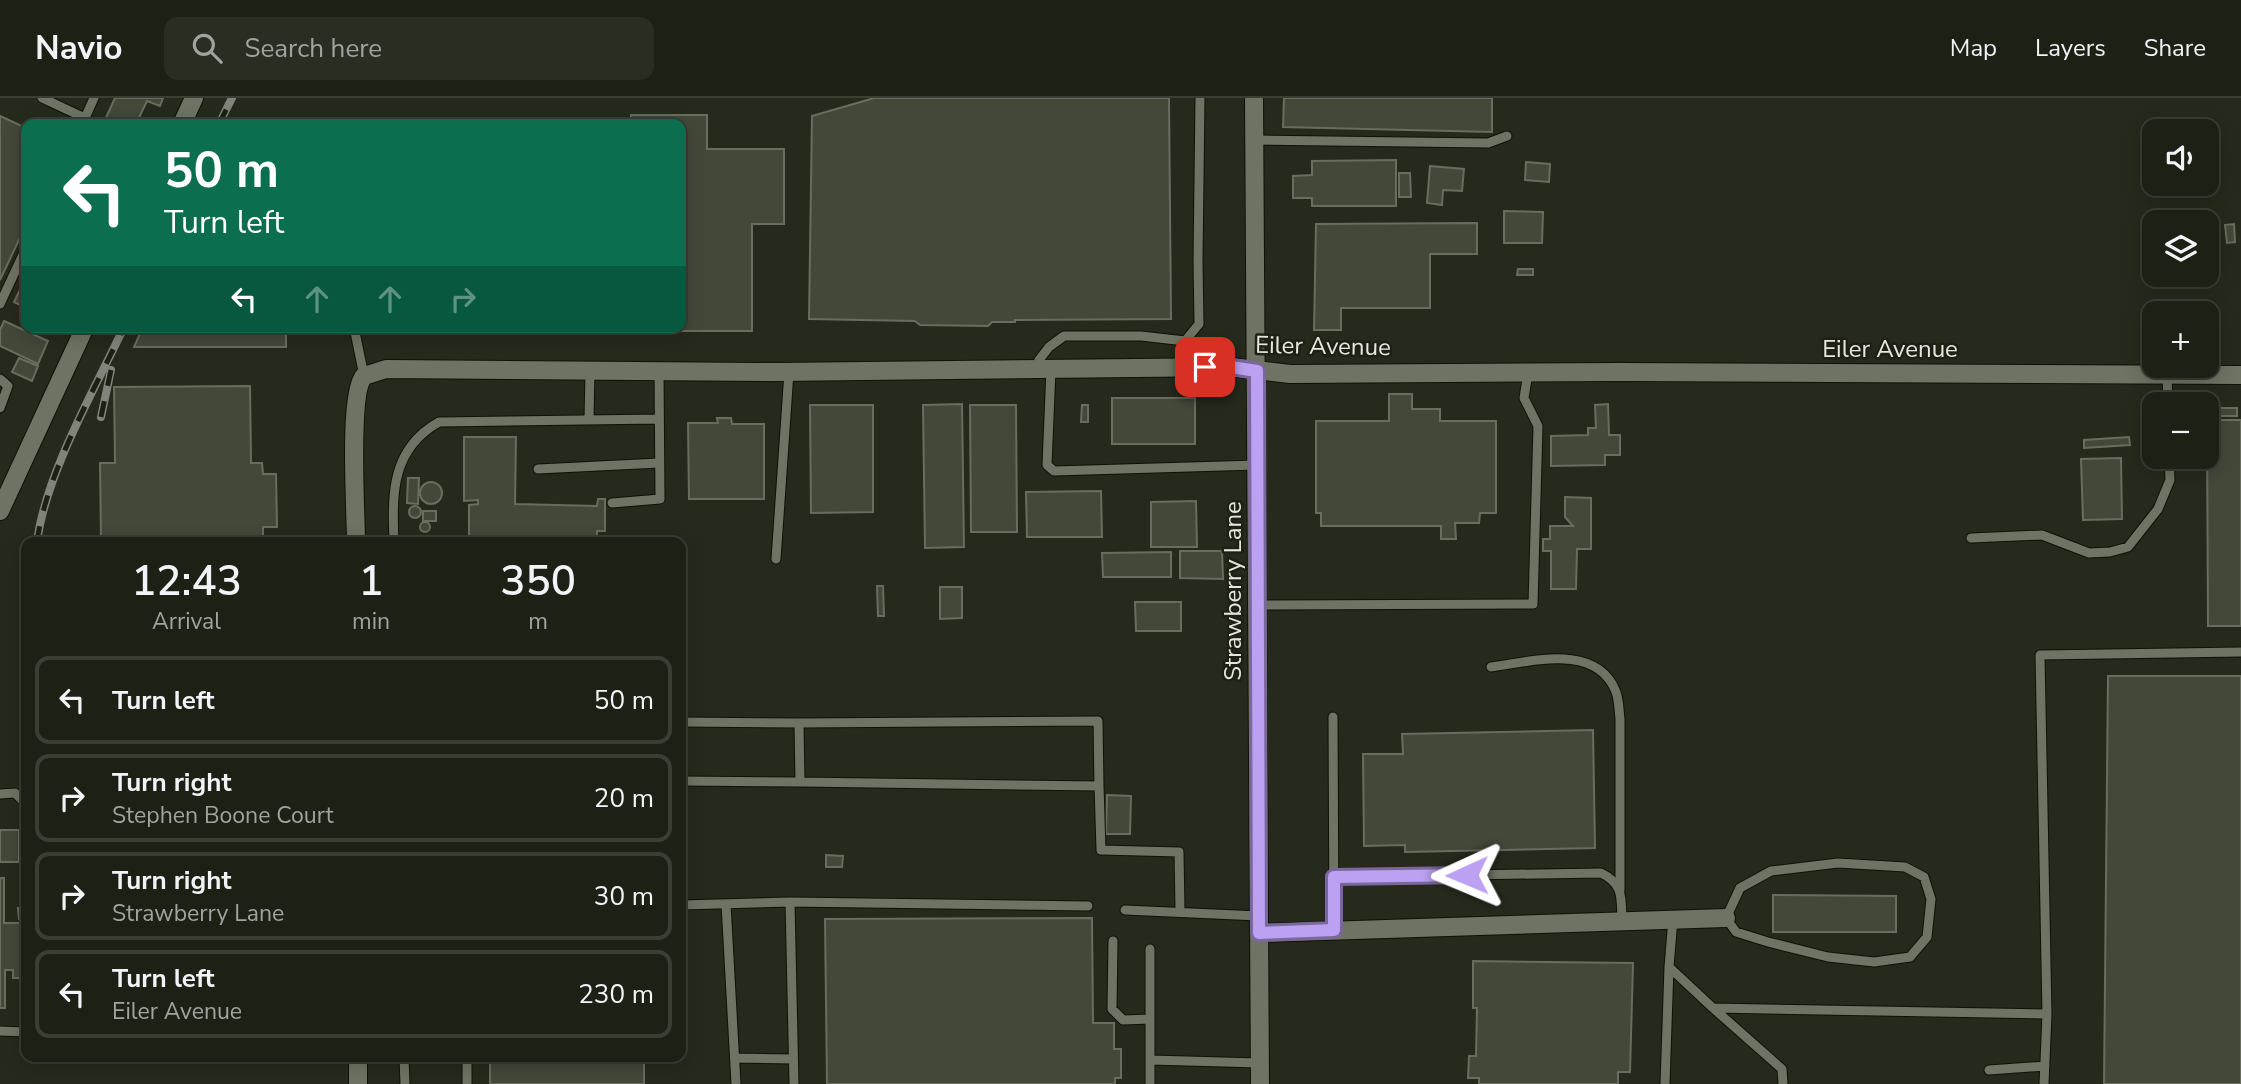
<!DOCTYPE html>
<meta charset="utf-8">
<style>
:root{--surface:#1c2015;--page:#292d22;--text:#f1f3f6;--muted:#a0a3a0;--line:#3a3e34}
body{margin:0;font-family:"Nunito Sans",sans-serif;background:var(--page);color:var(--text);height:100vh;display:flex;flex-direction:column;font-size:26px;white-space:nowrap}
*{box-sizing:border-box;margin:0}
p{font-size:23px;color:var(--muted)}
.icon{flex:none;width:38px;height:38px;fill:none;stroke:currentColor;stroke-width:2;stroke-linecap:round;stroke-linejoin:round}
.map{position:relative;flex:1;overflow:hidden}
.sheet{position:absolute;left:21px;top:439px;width:665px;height:525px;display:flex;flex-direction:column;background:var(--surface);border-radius:14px;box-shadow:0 4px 18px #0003,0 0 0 2px var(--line)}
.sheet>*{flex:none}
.guide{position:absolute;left:21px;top:21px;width:665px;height:214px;border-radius:14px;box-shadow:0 4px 18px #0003,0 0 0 2px var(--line);background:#0b6e4f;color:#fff;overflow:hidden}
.controls{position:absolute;left:2142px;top:21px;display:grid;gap:14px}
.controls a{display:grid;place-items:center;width:77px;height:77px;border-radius:14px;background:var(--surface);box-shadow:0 4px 18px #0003,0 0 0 2px var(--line);font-size:35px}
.pin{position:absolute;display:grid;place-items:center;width:60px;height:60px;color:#fff;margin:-30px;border-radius:14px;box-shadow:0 4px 10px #0006}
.me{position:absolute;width:77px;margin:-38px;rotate:269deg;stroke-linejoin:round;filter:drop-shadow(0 0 5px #0008)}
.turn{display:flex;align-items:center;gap:24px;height:147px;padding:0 28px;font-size:32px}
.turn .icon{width:91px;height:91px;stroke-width:2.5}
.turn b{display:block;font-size:49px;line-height:60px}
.lanes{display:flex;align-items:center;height:66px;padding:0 28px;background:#0003;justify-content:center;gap:35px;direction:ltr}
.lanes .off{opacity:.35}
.eta{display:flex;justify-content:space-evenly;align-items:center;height:119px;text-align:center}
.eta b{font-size:42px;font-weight:600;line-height:49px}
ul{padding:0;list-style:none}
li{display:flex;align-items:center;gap:21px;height:88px;margin:0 14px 10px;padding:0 14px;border:4px solid var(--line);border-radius:14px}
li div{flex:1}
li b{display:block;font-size:26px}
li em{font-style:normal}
header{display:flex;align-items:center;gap:42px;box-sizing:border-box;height:98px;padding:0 35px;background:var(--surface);border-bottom:2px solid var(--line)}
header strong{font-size:33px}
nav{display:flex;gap:38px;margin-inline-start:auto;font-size:24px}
.search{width:490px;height:63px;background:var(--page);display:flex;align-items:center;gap:18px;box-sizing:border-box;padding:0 24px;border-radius:14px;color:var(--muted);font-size:26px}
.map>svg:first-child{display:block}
.building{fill:#434839;stroke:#686d5d;stroke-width:2}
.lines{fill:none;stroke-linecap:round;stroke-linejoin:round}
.service-casing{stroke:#0f1206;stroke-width:11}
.minor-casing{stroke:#0f1206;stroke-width:20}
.service{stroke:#6e7363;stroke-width:9}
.minor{stroke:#6e7363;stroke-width:18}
.rail-casing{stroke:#818478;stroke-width:8}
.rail{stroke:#1d2013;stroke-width:5;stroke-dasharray:16;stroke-linecap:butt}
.route-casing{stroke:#7a689d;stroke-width:18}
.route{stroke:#bca0f2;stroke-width:12}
.labels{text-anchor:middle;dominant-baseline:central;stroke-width:5;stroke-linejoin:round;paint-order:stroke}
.street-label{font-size:24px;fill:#e5e7de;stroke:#1d2013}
</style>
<header>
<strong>Navio</strong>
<div class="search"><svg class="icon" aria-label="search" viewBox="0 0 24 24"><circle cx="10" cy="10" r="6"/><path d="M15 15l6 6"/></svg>Search here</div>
<nav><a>Map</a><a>Layers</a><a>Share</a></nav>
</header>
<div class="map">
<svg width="2241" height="986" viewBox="0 0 2241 986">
<rect width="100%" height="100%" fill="#262a1c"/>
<path class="building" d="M115 0H163L160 8 147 3 136 26H103Z
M874 0H1169L1171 221 1015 222V224H992L988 228 920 227 915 223 809 221 812 18Z
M1284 0H1492V34L1283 29Z
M631 17H707V51H784V126H752V233H682L681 26H631Z
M0 18 26 30V127L0 182Z
M1396 62V108H1312V100H1293V78L1312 77V63Z
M1526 64 1550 66 1549 84 1525 82Z
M1430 68 1464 71 1462 93 1443 92 1442 107 1427 105Z
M1399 75H1410L1411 99H1399Z
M1504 113 1543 114 1542 145H1504Z
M1477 125V156H1430V210H1341V232H1314L1316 126Z
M2234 126 2235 144 2227 145 2225 127Z
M1518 171H1533V177H1517Z
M26 179V210L14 204Z
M4 223 48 243 38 266 0 248V232Z
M143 229H286V249H134Z
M19 260 38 268 32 283 12 274Z
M250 288 251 365H262L263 376H276L277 429H263V441H261V444H157V441L101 440 100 365H115L114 289Z
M1389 296H1412V311H1440V323H1496V415H1480L1479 425H1455L1456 441H1441V428H1321V415H1316V323H1389Z
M1112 300H1195V346H1112Z
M962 306 964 449 925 450 923 307Z
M1608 306 1609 337H1620V357H1605V367L1551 368V338L1588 337V330H1596L1595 307Z
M810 307H873V414L811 415Z
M970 307H1016L1017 434H971Z
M1082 307H1088V324H1081Z
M2207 310H2237V318H2207Z
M717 320H731L732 326H764V401H689L688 325H718Z
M2207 322H2241V528H2208Z
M464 339H516L515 406 597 408 598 401H605V433H597V444H469V407L478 406V402L464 403Z
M2129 339 2130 347 2084 350V342Z
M2121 360 2122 421 2083 422 2081 361Z
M408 380H419L418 406 407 405Z
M420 395a11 11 0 1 1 22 0a11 11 0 1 1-22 0Z
M1101 393 1102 439H1027L1026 394Z
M1565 399 1591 400V451H1577L1576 491H1551V453H1543V441H1550V428H1573L1565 419Z
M1196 403 1197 449H1151V404Z
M409 414a6 6 0 1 1 12 0a6 6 0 1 1-12 0Z
M423 413H436V423H423Z
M420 429a5 5 0 1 1 10 0a5 5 0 1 1-10 0Z
M1180 453H1222L1223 481 1180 480Z
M1171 454V479H1103L1102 455Z
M877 488H883L884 518H878Z
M940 489H962V520L940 521Z
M1135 504H1181V533H1136Z
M2108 578H2241V986H2104Z
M1593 632 1595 750 1405 754V747L1364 748 1363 656H1403L1402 636Z
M1107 697 1131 698 1130 736H1106Z
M0 732H19V764H0Z
M826 757 843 758 842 769H826Z
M0 780H4V825H26L25 880H13V872H5V910H0Z
M1773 797 1896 798V834H1773Z
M18 810H26V821H19Z
M1092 820 1093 925H1114V951H1121V980H1115V986H827L825 821Z
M1473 863 1633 865 1630 974H1618V986H1479V980H1468L1469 958H1476L1477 910H1473Z
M490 959H644V986H490Z"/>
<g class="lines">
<defs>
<path id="service" d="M42 0 85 20 83 26
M85 20 94 0
M1254 42 1488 45 1507 38
M0 206 26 150
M354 229 364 278
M1037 271 1039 262 1049 249 1064 238H1141L1185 243 1199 226 1198 163 1200 0
M1051 271 1047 367 1054 373 1257 367
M2167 277 2168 306
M0 281 8 288 0 310
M589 322 590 272
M538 371 659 365
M612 405 660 401 659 272
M1971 440 2042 437 2089 455 2110 454 2128 449 2158 411 2170 382 2169 359
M394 444C392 396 391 351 439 324L659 321
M776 461 789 274
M1257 507 1533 506 1538 328 1524 300 1528 275
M1491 569C1530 564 1597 544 1616 594 1619 602 1619 613 1620 621V792
M1333 619 1334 833
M681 624 799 625
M681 683 800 684
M1099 688 1098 623 799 625 800 684 1099 688 1101 752 1179 754 1180 813
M0 696 15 695 26 706
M1838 765 1905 769 1924 779 1931 801 1927 839 1910 859 1874 864 1828 859 1768 844 1736 834 1726 820 1740 790 1771 773Z
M1334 779 1601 775C1624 786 1621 800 1622 823
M726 806 736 986
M681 807 790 804
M1125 812 1259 818
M1113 843 1112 911 1123 922 1150 921
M1150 851V986
M1669 869 1713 910 2047 916
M1713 910 1782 971 1783 986
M0 933 26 934
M404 959 405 986
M467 959V986
M736 960 793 961
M1150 962 1260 965
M1989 972 2045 968
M794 986 790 804 1088 808
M1665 986 1669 869 1673 821
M2044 986 2047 916 2040 557 2241 554"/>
<path id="minor" d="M1254 0 1260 986
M182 26 194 0
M0 413 85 229
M356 444C356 415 348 295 364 278L386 271 777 274 1231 269 1290 276 1619 274 2241 277
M1259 835 1726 820
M358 959V986"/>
</defs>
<use href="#service" class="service-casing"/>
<use href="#minor" class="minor-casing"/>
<use href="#service" class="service"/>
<use href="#minor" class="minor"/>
<defs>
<path id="rail" d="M219 26 232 0
M101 319 111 272
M37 444C46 375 94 293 124 229"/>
</defs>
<use href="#rail" class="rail-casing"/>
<use href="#rail" class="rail"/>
</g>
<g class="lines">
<defs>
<path id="route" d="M1205 269H1231L1257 273 1259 835 1334 832V779L1467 777"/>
</defs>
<use href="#route" class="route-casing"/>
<use href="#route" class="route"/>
</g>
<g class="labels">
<g class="street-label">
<text transform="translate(1323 248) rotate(1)">Eiler Avenue</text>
<text x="1890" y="251">Eiler Avenue</text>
<text transform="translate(1233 493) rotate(-90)">Strawberry Lane</text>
</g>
</g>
</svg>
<div class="controls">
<a><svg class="icon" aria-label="sound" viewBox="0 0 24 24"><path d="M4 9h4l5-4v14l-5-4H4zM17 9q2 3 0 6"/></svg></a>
<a><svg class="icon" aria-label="layers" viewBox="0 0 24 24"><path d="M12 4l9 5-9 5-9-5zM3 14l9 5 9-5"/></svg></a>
<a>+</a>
<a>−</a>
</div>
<div class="pin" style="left:1205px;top:269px;background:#d93025"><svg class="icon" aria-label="arrive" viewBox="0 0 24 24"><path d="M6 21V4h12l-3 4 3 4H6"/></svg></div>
<svg class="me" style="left:1467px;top:777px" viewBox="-20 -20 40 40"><path d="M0-17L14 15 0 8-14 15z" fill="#bca0f2" stroke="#fff" stroke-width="4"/></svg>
<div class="guide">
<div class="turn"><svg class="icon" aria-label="left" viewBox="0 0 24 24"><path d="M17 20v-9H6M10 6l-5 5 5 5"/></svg><div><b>50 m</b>Turn left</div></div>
<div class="lanes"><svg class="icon" aria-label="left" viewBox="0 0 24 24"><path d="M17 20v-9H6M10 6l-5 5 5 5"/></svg><svg class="icon off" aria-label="ahead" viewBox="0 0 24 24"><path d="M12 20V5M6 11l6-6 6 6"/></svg><svg class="icon off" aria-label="ahead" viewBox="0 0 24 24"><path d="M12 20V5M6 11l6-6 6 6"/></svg><svg class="icon off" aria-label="right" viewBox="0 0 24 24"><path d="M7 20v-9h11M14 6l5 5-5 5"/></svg></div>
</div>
<section class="sheet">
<div class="eta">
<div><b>12:43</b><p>Arrival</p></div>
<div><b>1</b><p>min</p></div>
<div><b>350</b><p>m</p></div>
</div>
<ul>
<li><svg class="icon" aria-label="left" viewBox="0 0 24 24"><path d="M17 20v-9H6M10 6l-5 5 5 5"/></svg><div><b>Turn left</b></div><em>50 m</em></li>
<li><svg class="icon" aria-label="right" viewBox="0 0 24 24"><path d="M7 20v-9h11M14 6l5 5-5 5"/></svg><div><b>Turn right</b><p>Stephen Boone Court</p></div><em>20 m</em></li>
<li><svg class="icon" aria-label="right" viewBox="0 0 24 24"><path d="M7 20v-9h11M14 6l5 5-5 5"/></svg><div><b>Turn right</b><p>Strawberry Lane</p></div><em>30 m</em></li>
<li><svg class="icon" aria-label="left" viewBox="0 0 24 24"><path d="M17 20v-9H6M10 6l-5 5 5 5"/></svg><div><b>Turn left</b><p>Eiler Avenue</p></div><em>230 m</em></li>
</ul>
</section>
</div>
